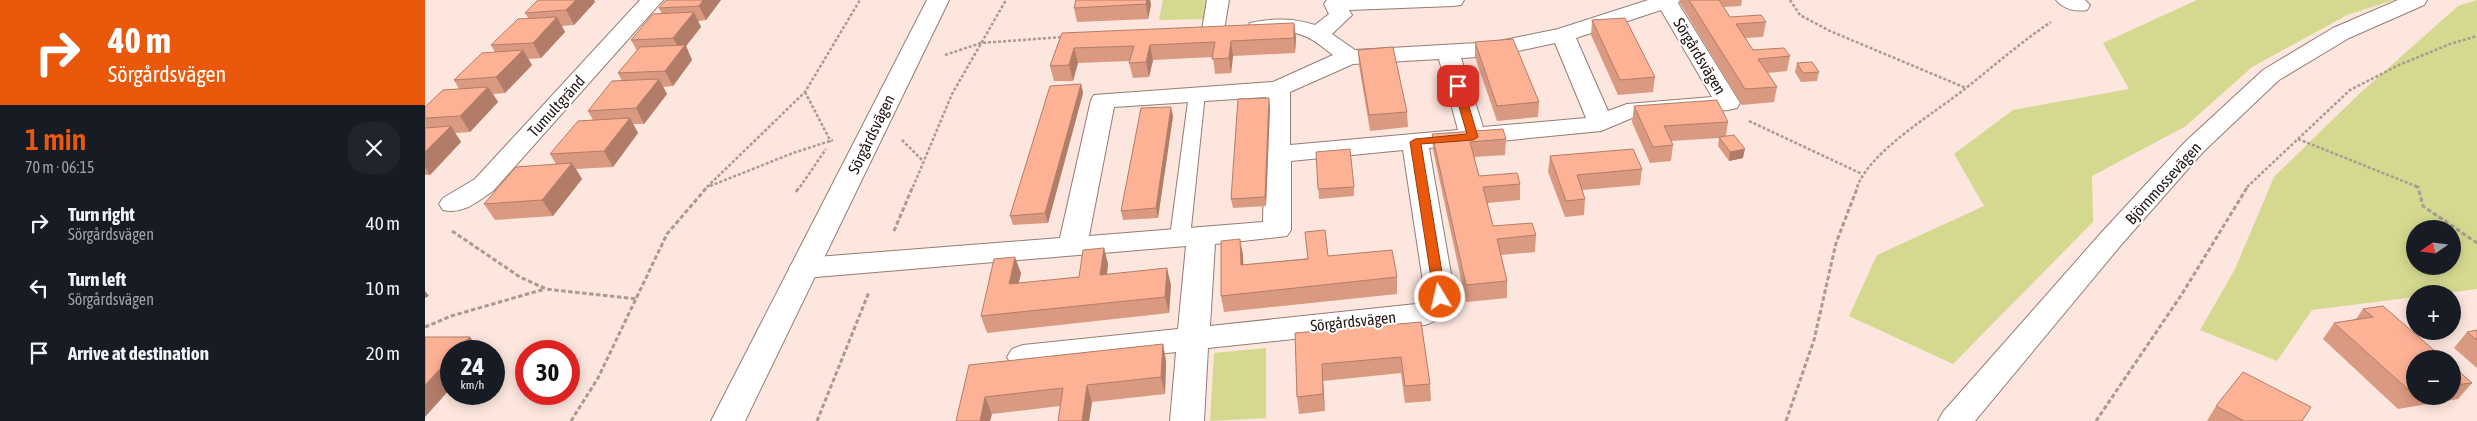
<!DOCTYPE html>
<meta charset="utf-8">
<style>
:root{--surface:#171b24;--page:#20242c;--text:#f1f3f6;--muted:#9ea1a6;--accent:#ea580c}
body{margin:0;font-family:"Asap Condensed",sans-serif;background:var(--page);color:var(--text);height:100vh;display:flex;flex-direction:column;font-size:19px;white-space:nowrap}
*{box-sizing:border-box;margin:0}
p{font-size:16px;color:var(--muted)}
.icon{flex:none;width:28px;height:28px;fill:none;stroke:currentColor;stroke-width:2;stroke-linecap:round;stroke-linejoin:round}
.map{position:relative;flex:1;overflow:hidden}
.sheet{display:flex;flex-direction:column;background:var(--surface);width:425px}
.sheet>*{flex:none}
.top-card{background:#ea580c;color:#fff;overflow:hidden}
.needle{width:32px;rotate:256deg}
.buttons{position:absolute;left:1981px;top:220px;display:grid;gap:10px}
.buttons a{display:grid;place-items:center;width:55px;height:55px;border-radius:50%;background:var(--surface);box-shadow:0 2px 12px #0003;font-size:25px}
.speed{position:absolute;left:15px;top:340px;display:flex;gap:10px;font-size:25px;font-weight:700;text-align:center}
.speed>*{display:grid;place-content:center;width:65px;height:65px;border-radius:50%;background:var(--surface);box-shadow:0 2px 12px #0003;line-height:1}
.speed small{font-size:12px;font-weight:400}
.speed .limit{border:8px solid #d22;background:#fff;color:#111}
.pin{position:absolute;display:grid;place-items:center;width:42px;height:42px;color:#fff;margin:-21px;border-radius:10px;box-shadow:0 2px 8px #0006}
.me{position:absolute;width:55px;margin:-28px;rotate:351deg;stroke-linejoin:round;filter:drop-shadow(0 0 4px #0008)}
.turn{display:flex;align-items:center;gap:18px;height:105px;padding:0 25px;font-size:22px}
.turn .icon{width:65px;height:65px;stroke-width:2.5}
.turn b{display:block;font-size:35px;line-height:42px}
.round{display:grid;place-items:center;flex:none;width:52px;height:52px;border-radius:20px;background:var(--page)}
.headline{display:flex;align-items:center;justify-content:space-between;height:85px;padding:0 25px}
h1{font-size:30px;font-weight:600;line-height:38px;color:var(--accent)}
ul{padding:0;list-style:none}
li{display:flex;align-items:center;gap:15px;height:65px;padding:0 25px}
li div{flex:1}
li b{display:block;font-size:19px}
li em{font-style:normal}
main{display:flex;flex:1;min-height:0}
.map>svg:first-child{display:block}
.green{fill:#d5d98f;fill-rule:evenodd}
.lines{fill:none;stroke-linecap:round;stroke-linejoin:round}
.lane-casing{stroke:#957c73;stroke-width:2}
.street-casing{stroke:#957c73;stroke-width:2}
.secondary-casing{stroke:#957c73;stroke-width:2}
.path-far1{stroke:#ab9992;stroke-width:2.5;stroke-dasharray:3 2;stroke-linecap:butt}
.path{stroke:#ab9992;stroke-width:3;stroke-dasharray:4.5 2.5;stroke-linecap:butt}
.lane{fill:#fff;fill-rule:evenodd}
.street{fill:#fff;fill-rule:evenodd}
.secondary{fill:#fff;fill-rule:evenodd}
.wall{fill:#da9981}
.shaded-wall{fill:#b17d69}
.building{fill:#fdb296;stroke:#b17d69}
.route{fill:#ea580c;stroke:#983908}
.labels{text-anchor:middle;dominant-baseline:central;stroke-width:4;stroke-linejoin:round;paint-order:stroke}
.street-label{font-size:16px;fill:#201613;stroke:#fff}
</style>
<main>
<section class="sheet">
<div class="top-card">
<div class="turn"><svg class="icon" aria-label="right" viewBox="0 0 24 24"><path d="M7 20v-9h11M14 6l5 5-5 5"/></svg><div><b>40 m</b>Sörgårdsvägen</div></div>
</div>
<div class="headline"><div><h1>1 min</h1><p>70 m · 06:15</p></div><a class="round"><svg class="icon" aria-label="close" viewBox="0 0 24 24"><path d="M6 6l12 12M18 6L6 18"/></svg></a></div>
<ul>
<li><svg class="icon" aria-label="right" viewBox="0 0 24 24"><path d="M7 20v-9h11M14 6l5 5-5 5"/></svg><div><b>Turn right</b><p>Sörgårdsvägen</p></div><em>40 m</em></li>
<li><svg class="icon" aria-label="left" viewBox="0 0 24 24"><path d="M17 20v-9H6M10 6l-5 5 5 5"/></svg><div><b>Turn left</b><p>Sörgårdsvägen</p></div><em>10 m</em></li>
<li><svg class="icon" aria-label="arrive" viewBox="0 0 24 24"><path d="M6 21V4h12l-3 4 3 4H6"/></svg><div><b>Arrive at destination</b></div><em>20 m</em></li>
</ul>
</section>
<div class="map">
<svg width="2052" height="421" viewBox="0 0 2052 421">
<rect width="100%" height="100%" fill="#fce6dd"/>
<path class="green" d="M738 0H784L781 19 734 20Z
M1772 0H1969L1922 15 1827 67 1761 126 1667 176 1668 222 1528 364 1424 316 1452 255 1559 206 1529 154 1588 110 1704 89 1678 43Z
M2052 0V289L2015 294H1990V297L1887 310 1852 361 1775 330 1810 269 1849 177 1933 95 2033 6ZM1990 229H2028V266H1990Z
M841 348V418L785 421 789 353Z"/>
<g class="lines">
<defs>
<path id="lane" d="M772 89 778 91 780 94 765 237 762 241 755 243 748 241 745 237 764 94 766 91Z"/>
<path id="street" d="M215 0H238L68 191C53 201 38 215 18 210L14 204 18 198 50 179Z
M782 0H804L799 30 796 35 788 37 780 35 777 30Z
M902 0H1039L1036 5 1028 6 924 10 927 15 907 34 930 50 1070 42 1133 29 1223 0H1255L1253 3 1315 103 1312 108 1303 110 1207 118 1176 131 1004 148 1030 297C1022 310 1014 321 1000 325L783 348 779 421H745L751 352 598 369 587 365 582 357 587 349 598 345 753 329 761 246 379 278 369 275 364 268 369 261 379 258 635 238 666 100 669 95 848 82 908 55C896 46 882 33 866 33 852 33 839 36 825 33L822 28 825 23C847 18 869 18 890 25L904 14 899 4ZM1236 10 1287 97 1202 104 1183 111 1151 38ZM1130 43 1161 118 1058 127 1036 58 1070 56ZM1014 59 1033 130 865 145V92L928 64ZM841 97 838 222 664 236 689 107ZM978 150 1000 295 991 304 785 326 790 244 862 236 866 230V161Z
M1631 0H1660L1665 5 1662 10C1651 12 1638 9 1631 0Z"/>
<path id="secondary" d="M502 0H524L320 421H286Z
M1973 0H2002L1999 5 1924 38 1854 80 1778 152 1696 245 1550 421H1513L1518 412 1676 233 1760 142 1838 70 1908 28Z"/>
</defs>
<use href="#lane" class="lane-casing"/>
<use href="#street" class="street-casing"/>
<use href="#secondary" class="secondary-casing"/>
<path class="path-far1" d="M1365 0 1375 15 1405 31 1541 88
M520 55 556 43 638 37
M380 92 406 142
M1324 121 1437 174
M1873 139 1993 187
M477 140 498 161
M285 186 368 153 408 140
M282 187 380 92 435 0
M375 187 401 149
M488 187 527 94 581 0
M1432 187C1446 150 1510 113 1541 88 1570 65 1596 42 1626 22
M1822 187 1925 90 1974 65 2025 44 2052 36"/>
<path class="path" d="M1990 186 1993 187 1998 206 2052 243
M371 192 375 186
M27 231 95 277 121 289 212 299
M469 231 488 186
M0 327 26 316 120 289
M146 421 173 378 242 234 283 186
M392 421 444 292
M1361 421 1389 340 1411 243 1433 186
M1671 421 1757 294 1823 186"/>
<use href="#lane" class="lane"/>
<use href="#street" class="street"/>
<use href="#secondary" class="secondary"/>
</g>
<path class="wall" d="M151 0H169L170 2 149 25 137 26 140 32 116 58 103 59 107 65 80 93 68 94 73 102 45 132 30 133 36 142 5 175H0V107L34 89 29 80 70 52 66 45 104 19 100 13Z
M296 0 281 20 273 21 276 27 261 46 267 60 248 86 238 87 242 94 219 124H208L213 133 188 167 151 169 157 179 128 216 70 220 59 204 131 164 125 154 168 120 163 111 197 81 193 73 212 51 206 40 237 14 234 8Z
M725 0 726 5 723 19 652 22 649 8Z
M1255 0H1317L1316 6 1299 7 1305 17 1341 22 1338 37 1320 38 1328 50 1365 56 1362 71 1343 73 1352 87 1349 102 1317 105 1255 3Z
M1167 20 1230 77 1228 92 1193 95 1166 35Z
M637 33 871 37 870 53 808 56 806 73 790 74 788 57 728 60 724 77 708 78 704 63 705 61 653 63 648 81H629L625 66Z
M1050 42 1114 102 1113 117 1072 121 1050 57Z
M933 50 982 112 983 127 945 131 934 65Z
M1372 63 1394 72 1392 81 1376 82 1370 72Z
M656 84 658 93 623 223 588 225 585 216Z
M1209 106 1303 122 1301 136 1318 158 1304 161 1293 146 1294 138 1246 141 1248 145 1246 161 1225 163 1207 122Z
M845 107 841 206 808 208 806 199Z
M748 116 733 218 698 220 696 211Z
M1007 134 1081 139 1080 155 1049 157 1054 176 1095 184V200L1062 203 1068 226 1111 235 1110 252 1076 255 1082 281V298L1041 302 1008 150Z
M891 152 929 187V196L894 199Z
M1125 156 1217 169 1215 185 1157 190 1160 199 1159 215 1140 217 1123 172Z
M679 248 683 264 682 274 746 285 744 313 562 333 556 316 596 273 593 284 654 277Z
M818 255V265L903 256 972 277V294L799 312 796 296Z
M1958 306 1990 359V396H2028V366L2047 383 2033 399 1973 409 1898 339 1909 323 1931 319 1938 309Z
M996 322 1005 384 1006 401 980 403 976 373 898 381 900 411 874 414 872 397 870 333Z
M2052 330V368L2029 348 2042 332Z
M738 344 741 361 740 394 667 402 664 421H633L635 406 567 414 544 365Z
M1791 406 1877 421H1782Z"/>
<path class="shaded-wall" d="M151 0H169L170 2 149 25 141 10Z
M278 0H296L281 20 274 6Z
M722 0H725L726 5 723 19 721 4Z
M269 12 276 27 261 46 267 60 248 86 240 71 255 51 248 38Z
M132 17 140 32 116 58 108 43Z
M869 23 871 37 870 53 869 38Z
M806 41 808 56 806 73 804 58Z
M725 45 728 60 724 77 721 62Z
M649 48 653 63 648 81 644 65Z
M98 50 107 65 80 93 71 77Z
M234 79 242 94 219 124 211 108Z
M656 84 658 93 623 223 620 213Z
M63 87 73 102 45 132 35 116Z
M844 98 845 107 841 206 840 197Z
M746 107 748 116 733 218 731 208Z
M205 118 213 133 188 167 179 151Z
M26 126 36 142 5 175 0 167V152Z
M1320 149 1318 158 1304 161 1305 152Z
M147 163 157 179 128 216 117 200Z
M815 239 818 255 819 282 816 265Z
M679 248 683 264 680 292 675 275Z
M590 257 596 273 590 301 584 284Z
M742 268 746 285 744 313 740 297Z
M0 291 4 296 0 298Z
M45 337 55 351H32Z
M738 344 741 361 740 394 736 377Z
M26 357V388L0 417V385Z
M897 364 898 381 900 411 898 394Z
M662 385 667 402 664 421H657Z
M560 397 567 414 565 421H555Z"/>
<path class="building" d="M113 0H151L141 10 100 13Z
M241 0H278L274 6 234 8Z
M651 0H722L721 4 649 8Z
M1264 0H1294L1305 17 1336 15 1341 22 1311 24 1328 50 1359 48 1365 56 1333 59 1352 87 1320 89Z
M269 12 248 38 206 40 228 14Z
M132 17 108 43 66 45 93 19Z
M1200 18 1230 77 1195 80 1167 20Z
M869 23V38L806 41 804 58 787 59 790 42 725 45 721 62 704 63 709 46 649 48 644 65 625 66 637 33Z
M1088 39 1114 102 1072 106 1050 42Z
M260 45 240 71 193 73 215 47Z
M968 47 982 112 944 115 933 50Z
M98 50 71 77 29 80 57 53Z
M1387 62 1394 72 1378 73 1372 63Z
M234 79 211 108 163 111 187 81Z
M656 84 620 213 585 216 625 86Z
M63 87 35 116 0 118V107L18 90Z
M844 98 840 197 806 199 813 99Z
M1292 100 1303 122 1239 126 1248 145 1228 147 1209 106Z
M746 107 731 208 696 211 716 108Z
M205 118 179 151 125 154 153 121Z
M26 126 0 152V128Z
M1078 129 1081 139 1045 142 1054 176 1092 173 1095 184 1058 187 1068 226 1107 223 1111 235 1072 239 1082 281 1041 285 1007 134Z
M1309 135 1320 149 1305 152 1294 137Z
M925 149 929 187 893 189 891 152Z
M1208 149 1217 169 1152 175 1160 199 1141 201 1125 156Z
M147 163 117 200 59 204 91 167Z
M900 230 903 256 967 250 972 277 796 296V241L815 239 816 265 883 259 880 232Z
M679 248 675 275 742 268 740 297 556 316 569 259 590 257 584 284 654 277 658 250Z
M1958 306 2019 359H1990V391L1986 392 1909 323 1948 317 1938 309Z
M996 322 1005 384 980 386 976 357 897 364 898 394 872 397 870 333Z
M2052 330V340L2042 332Z
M0 337H45L32 351H26V357L0 385Z
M738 344 736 377 662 385 657 421H633L638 388 560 397 555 421H531L544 365Z
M2028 366 2047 383 2028 385Z
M1818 372 1886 407 1877 421H1819L1791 406Z"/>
<path class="route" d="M1030 84 1038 86 1053 137 1048 140 996 144 1021 297 1015 301 1009 297 985 142 990 139 1042 134 1028 86Z"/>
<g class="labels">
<g class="street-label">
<text transform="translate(1275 56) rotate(59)">Sörgårdsvägen</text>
<text transform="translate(131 106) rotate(-48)">Tumultgränd</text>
<text transform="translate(446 134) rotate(-64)">Sörgårdsvägen</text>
<text transform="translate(1738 183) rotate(-48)">Björnmossevägen</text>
<text transform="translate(928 321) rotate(-6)">Sörgårdsvägen</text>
</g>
</g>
</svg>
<div class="buttons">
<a><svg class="needle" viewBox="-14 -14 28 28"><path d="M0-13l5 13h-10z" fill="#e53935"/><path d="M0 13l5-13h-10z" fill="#9ea1a6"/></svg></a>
<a>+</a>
<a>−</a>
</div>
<div class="speed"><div>24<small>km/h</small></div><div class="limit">30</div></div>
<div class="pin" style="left:1033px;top:86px;background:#d93025"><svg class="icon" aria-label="arrive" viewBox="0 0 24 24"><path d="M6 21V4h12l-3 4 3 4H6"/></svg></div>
<svg class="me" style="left:1015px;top:297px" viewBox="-20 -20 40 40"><circle r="17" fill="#ea580c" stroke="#fff" stroke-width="3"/><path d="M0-11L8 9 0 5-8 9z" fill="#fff"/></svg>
</div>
</main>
